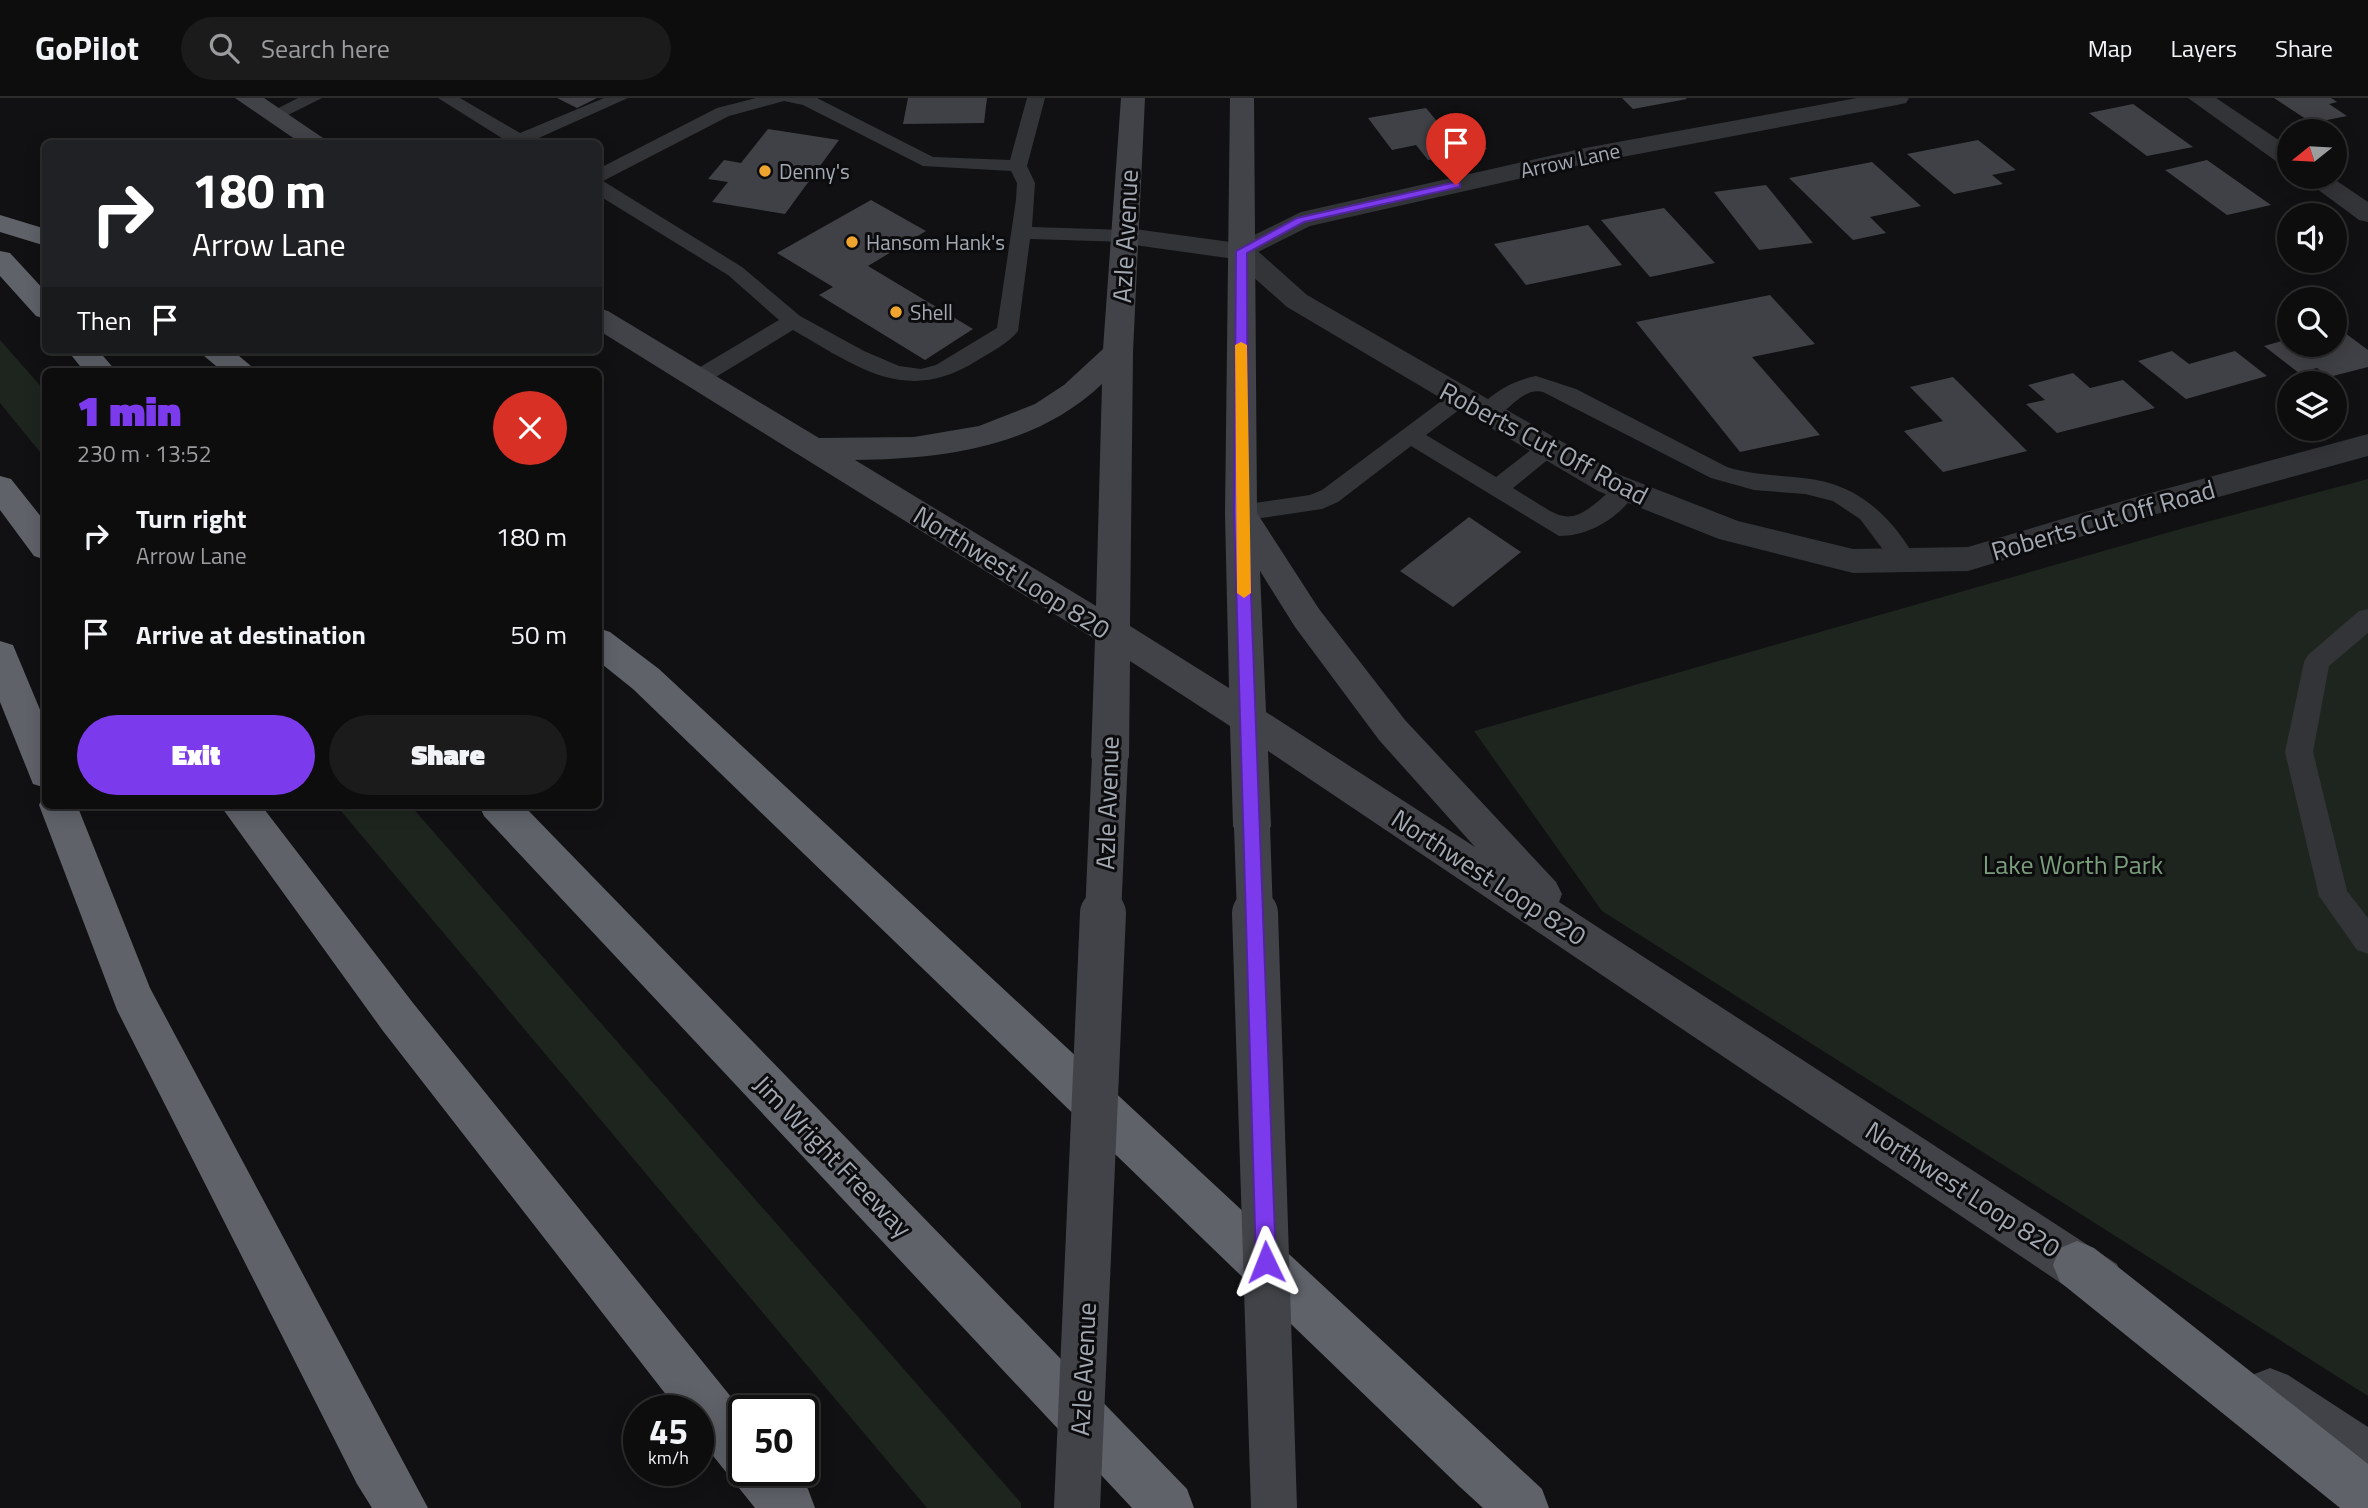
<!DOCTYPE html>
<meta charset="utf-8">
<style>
:root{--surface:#0d0d0e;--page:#1b1b1c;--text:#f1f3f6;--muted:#9a9c9e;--line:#2d2d2e;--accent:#7c3aed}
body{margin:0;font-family:"Titillium Web",sans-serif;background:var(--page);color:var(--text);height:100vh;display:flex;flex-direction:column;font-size:26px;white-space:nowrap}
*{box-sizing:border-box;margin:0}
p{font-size:23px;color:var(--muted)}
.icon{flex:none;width:38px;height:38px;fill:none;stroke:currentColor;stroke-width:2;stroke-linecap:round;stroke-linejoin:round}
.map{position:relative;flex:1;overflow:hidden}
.details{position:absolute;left:42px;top:270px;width:560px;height:441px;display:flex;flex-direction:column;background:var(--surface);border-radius:10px;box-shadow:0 4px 18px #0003,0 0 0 2px var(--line)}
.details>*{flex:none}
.guide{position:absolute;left:42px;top:42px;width:560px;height:214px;border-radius:10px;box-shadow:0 4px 18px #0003,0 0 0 2px var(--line);background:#202124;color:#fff;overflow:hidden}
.needle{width:46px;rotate:252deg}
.fabs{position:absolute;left:2277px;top:21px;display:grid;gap:14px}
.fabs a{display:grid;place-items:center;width:70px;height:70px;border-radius:50%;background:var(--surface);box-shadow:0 4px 18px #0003,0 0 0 2px var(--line);font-size:35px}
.speed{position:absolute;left:623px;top:1297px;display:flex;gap:14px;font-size:35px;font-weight:700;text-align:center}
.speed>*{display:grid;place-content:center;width:91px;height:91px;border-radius:50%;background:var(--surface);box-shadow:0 4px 18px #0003,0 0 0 2px var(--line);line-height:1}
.speed small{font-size:18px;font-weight:400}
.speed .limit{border:4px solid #111;border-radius:10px;background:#fff;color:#111}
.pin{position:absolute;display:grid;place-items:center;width:60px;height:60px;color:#fff;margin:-72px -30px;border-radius:50% 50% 50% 0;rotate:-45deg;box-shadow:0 0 7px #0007}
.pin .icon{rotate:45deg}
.me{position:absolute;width:77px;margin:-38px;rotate:358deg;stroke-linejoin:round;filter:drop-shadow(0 0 5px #0008)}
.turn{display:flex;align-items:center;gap:24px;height:147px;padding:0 35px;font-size:32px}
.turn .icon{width:91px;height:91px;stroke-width:2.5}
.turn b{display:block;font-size:49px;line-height:60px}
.then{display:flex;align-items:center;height:66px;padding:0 35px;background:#0003;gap:14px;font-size:26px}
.round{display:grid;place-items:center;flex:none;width:74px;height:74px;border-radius:37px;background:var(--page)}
.summary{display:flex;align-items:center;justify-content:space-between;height:119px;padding:0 35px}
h1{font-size:42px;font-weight:800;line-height:52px;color:var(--accent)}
.cta{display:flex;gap:14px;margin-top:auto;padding:14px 35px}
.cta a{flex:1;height:80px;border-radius:42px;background:var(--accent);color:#fff;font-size:28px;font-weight:800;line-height:80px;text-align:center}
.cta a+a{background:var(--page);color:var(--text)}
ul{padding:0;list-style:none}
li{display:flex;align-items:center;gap:21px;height:98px;padding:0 35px}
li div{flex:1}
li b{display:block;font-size:26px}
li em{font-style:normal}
header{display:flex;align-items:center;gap:42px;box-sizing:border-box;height:98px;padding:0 35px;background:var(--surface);border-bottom:2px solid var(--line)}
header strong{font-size:33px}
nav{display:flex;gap:38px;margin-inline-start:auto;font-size:24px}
.search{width:490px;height:63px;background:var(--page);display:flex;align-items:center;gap:18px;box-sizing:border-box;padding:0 24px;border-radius:38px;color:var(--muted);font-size:26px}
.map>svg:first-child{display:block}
.green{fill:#1e251e}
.building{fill:#404146}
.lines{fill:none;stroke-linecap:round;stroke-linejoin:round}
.service{fill:#333438;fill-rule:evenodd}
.minor{fill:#333438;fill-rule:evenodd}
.tertiary{fill:#333438;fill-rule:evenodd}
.secondary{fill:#414348;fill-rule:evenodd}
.motorway{fill:#5f6269;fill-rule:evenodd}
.secondary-bridge-far1{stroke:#414348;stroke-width:36}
.secondary-bridge{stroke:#414348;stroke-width:46}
.route{fill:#7c3aed;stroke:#51269a;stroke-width:2}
.slow{fill:#f59e0b}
.poi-dot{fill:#eda52f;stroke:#0c0c0e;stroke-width:2.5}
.labels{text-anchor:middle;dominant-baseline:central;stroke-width:6;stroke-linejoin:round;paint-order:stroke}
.far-street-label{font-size:21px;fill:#a3a9b3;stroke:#0c0c0e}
.far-poi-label{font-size:21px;fill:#a3a9b3;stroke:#0c0c0e;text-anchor:start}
.street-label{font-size:26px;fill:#a3a9b3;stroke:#0c0c0e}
.park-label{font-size:26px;fill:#7a9e7b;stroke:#0c0c0e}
</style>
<header>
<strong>GoPilot</strong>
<div class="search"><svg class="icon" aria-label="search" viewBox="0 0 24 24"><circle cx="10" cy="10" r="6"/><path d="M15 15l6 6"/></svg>Search here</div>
<nav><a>Map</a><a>Layers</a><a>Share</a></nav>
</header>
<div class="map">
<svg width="2368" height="1410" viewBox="0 0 2368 1410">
<rect width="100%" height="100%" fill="#111113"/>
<path class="green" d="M0 242 45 293V360L0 305Z
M2368 381V1298L1602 813 1474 633 2184 430Z
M336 707H410L1021 1405V1410H927Z"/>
<path class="building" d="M557 0H597L577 10Z
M908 0H987L984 25 903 26Z
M1622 0H1686L1687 1 1633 11Z
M2274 0H2331L2337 4 2329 6 2347 18 2312 25Z
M2133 6 2193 49 2147 58 2089 15Z
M1426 10 1450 39 1473 35 1487 51 1428 62 1416 47 1392 52 1368 20Z
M768 31 839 42 785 116 712 104 728 84 708 81 724 62 741 65Z
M1978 42 2016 72 1992 77 2003 86 1954 96 1907 56Z
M2207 62 2271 107 2227 117 2165 72Z
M1872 64 1921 108 1870 119 1886 135 1853 142 1789 80Z
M1766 87 1813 145 1759 152 1714 94Z
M871 102 926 133 868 168 973 231 925 262 819 197 833 189 777 155Z
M1664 110 1715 165 1650 179 1601 122Z
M1588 127 1622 167 1526 187 1494 146Z
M1770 197 1815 246 1752 259 1820 337 1740 354 1636 224Z
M2337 229 2368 252V269L2329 279 2317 270 2299 275 2264 248 2289 241V247H2334V230Z
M2172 253 2189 266 2235 253 2267 278 2186 301 2138 263Z
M2073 275 2090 290 2123 282 2155 310 2057 335 2026 306 2045 302 2028 287Z
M1953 279 2027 353 1943 374 1904 333 1943 323 1910 289Z
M1469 419 1521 454 1453 509 1400 473Z"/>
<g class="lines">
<path class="service" d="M298 0H322L280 21 274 22 265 17Z
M438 0H460L520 35 604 0H628L532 43 534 46H511Z
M756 0H817L933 59 1010 62 1027 0H1045L1027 68 1035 85 1032 129 1127 132 1137 138 1127 144 1030 141 1018 233C1009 245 991 254 978 262 906 308 858 269 793 232L706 285H690L687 280 690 275 779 222 728 177 598 97V71L717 10ZM784 3 803 7 923 68 1011 73 1017 85 1016 102 997 230 936 267 921 271 899 268 864 253 800 218 742 169 603 83 729 18Z
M1536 278 1576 291 1727 369C1752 377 1777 377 1803 380 1857 385 1891 417 1917 463L1914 469 1905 472 1896 469 1860 421 1833 403 1805 396 1754 392 1711 380 1543 294C1517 288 1505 327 1479 320L1476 315C1488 296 1514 282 1536 278Z
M1460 293 1468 295 1471 300 1468 305 1426 337 1496 379 1540 345H1556L1559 350 1556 355 1513 390C1567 423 1567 434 1617 386H1633L1637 392C1621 419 1590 438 1559 438L1411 348 1338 404 1322 411 1241 423 1233 421 1229 415 1233 409 1241 407 1310 397 1322 392 1452 295Z
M2368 511V535L2329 568 2313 654 2347 793 2368 820V856L2357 852 2319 798 2285 654 2304 564 2308 557 2359 513Z"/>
<path class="minor" d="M1857 0H1909L1906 5 1897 7 1585 66 1310 128 1242 162 1127 146 1117 144 1113 138 1117 132 1127 130 1238 145 1301 114 1585 50Z
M2188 0H2216L2289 49V69L2280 66Z
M2301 79H2331L2368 104V124L2359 122Z"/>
<path class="tertiary" d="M1242 146 1252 148 1307 197 1620 377 1738 423 1853 451 1968 449 2143 397 2368 336V358L2149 418 1968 473 1853 475 1719 441 1598 393 1287 209 1232 160 1228 154 1232 148Z"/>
<path class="secondary" d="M235 0H264L332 46H302Z
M1121 0H1145L1133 254 1130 528 1229 590 1225 416 1230 0H1254L1257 415 1319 511 1405 622 1556 784 1562 796 1559 804 2117 1166 2124 1183 2117 1200 2100 1207 2083 1200 1268 653 1271 728 1266 740 1252 744 1238 740 1233 728 1230 628 1130 563 1129 659 1123 670 1110 674 1097 670 1091 659 1095 541 598 232V210L608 213 819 340 914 339 979 328 1035 306 1064 287 1103 251ZM1102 286 1096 508 855 362C943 361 1036 349 1102 286ZM1260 473 1295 529 1379 642 1475 749 1266 614Z
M2270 1270 2288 1277 2368 1329V1385L2350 1377 2252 1313 2245 1295 2252 1277Z"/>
<path class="motorway" d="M0 117 46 131V148L0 134Z
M0 153 10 155 46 194V221L36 218 0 178Z
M67 252H98L116 273H84Z
M197 252H232L257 273H222Z
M0 378 11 381 46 425V462L34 458 0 412Z
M598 530 610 534 659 571 1542 1391 1549 1410H1483L1460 1389 633 591 598 563Z
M0 543 13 547 46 626V690L33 686 0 604Z
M44 696 46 707H77L150 890 428 1410H372L357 1386 117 912 39 707Z
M220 707H261L413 905 744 1315V1372H791L808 1391 815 1410H755L739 1390 733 1377 726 1374 698 1339V1312H678L383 933Z
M479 707H523L1187 1391 1194 1410H1132L484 718Z
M2077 1143 2094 1150 2368 1366V1410H2340L2060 1184 2053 1167 2060 1150Z"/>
<path class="secondary-bridge-far1" d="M1252 728 1255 817
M1103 817 1110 659"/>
<path class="secondary-bridge" d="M1255 815 1274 1410
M1077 1410 1103 815"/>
</g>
<path class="route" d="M1456 84 1460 85V89L1304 124 1247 155 1248 415 1276 1164 1273 1171 1266 1174 1259 1171 1256 1164 1234 415 1236 153 1297 120Z"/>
<path class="slow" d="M1241 244 1247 247 1251 495 1244 500 1237 495 1235 247Z"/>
<g class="poi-dot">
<circle cx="765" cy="73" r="7"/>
<circle cx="852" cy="144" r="7"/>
<circle cx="896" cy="214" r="7"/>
</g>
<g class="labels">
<g class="far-street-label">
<text transform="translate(1570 62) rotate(-12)">Arrow Lane</text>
</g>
<g class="far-poi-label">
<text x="779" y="73">Denny's</text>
<text x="866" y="144">Hansom Hank's</text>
<text x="910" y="214">Shell</text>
</g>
<g class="street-label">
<text transform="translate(1125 138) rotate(-87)">Azle Avenue</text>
<text transform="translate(1544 345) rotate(28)">Roberts Cut Off Road</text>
<text transform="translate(2103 422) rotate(-16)">Roberts Cut Off Road</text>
<text transform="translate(1012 474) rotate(32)">Northwest Loop 820</text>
<text transform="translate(1107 705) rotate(-88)">Azle Avenue</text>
<text transform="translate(1489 779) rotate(33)">Northwest Loop 820</text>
<text transform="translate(833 1058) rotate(46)">Jim Wright Freeway</text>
<text transform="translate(1963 1091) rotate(33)">Northwest Loop 820</text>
<text transform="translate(1083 1271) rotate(-87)">Azle Avenue</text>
</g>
<g class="park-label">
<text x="2073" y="766">Lake Worth Park</text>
</g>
</g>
</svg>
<div class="fabs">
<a><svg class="needle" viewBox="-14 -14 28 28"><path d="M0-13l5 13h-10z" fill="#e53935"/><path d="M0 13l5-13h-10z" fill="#9a9c9e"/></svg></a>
<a><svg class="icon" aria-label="sound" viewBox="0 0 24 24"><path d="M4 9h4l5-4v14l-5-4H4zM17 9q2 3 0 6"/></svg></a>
<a><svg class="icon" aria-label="search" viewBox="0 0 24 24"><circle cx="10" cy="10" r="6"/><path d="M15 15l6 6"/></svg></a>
<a><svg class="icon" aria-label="layers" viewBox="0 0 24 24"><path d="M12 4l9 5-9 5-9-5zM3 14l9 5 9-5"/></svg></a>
</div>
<div class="speed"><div>45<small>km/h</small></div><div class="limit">50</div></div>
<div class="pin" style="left:1456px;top:87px;background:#d93025"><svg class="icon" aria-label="arrive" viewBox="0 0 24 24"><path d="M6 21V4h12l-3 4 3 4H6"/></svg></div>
<svg class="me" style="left:1266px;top:1164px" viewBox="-20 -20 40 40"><path d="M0-17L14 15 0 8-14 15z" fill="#7c3aed" stroke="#fff" stroke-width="4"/></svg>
<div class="guide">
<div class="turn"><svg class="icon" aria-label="right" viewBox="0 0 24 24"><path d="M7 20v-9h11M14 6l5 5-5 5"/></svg><div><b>180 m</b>Arrow Lane</div></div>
<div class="then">Then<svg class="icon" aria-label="arrive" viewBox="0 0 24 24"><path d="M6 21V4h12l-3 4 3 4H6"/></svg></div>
</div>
<section class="details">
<div class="summary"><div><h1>1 min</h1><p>230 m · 13:52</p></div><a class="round" style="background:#d93025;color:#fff"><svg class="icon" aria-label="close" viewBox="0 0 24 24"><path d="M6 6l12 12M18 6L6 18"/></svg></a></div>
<ul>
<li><svg class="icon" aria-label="right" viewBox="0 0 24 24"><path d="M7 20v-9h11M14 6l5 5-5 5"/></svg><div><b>Turn right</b><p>Arrow Lane</p></div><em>180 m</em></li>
<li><svg class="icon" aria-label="arrive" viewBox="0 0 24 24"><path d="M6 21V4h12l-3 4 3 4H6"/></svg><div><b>Arrive at destination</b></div><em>50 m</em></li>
</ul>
<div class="cta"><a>Exit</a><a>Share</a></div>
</section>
</div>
